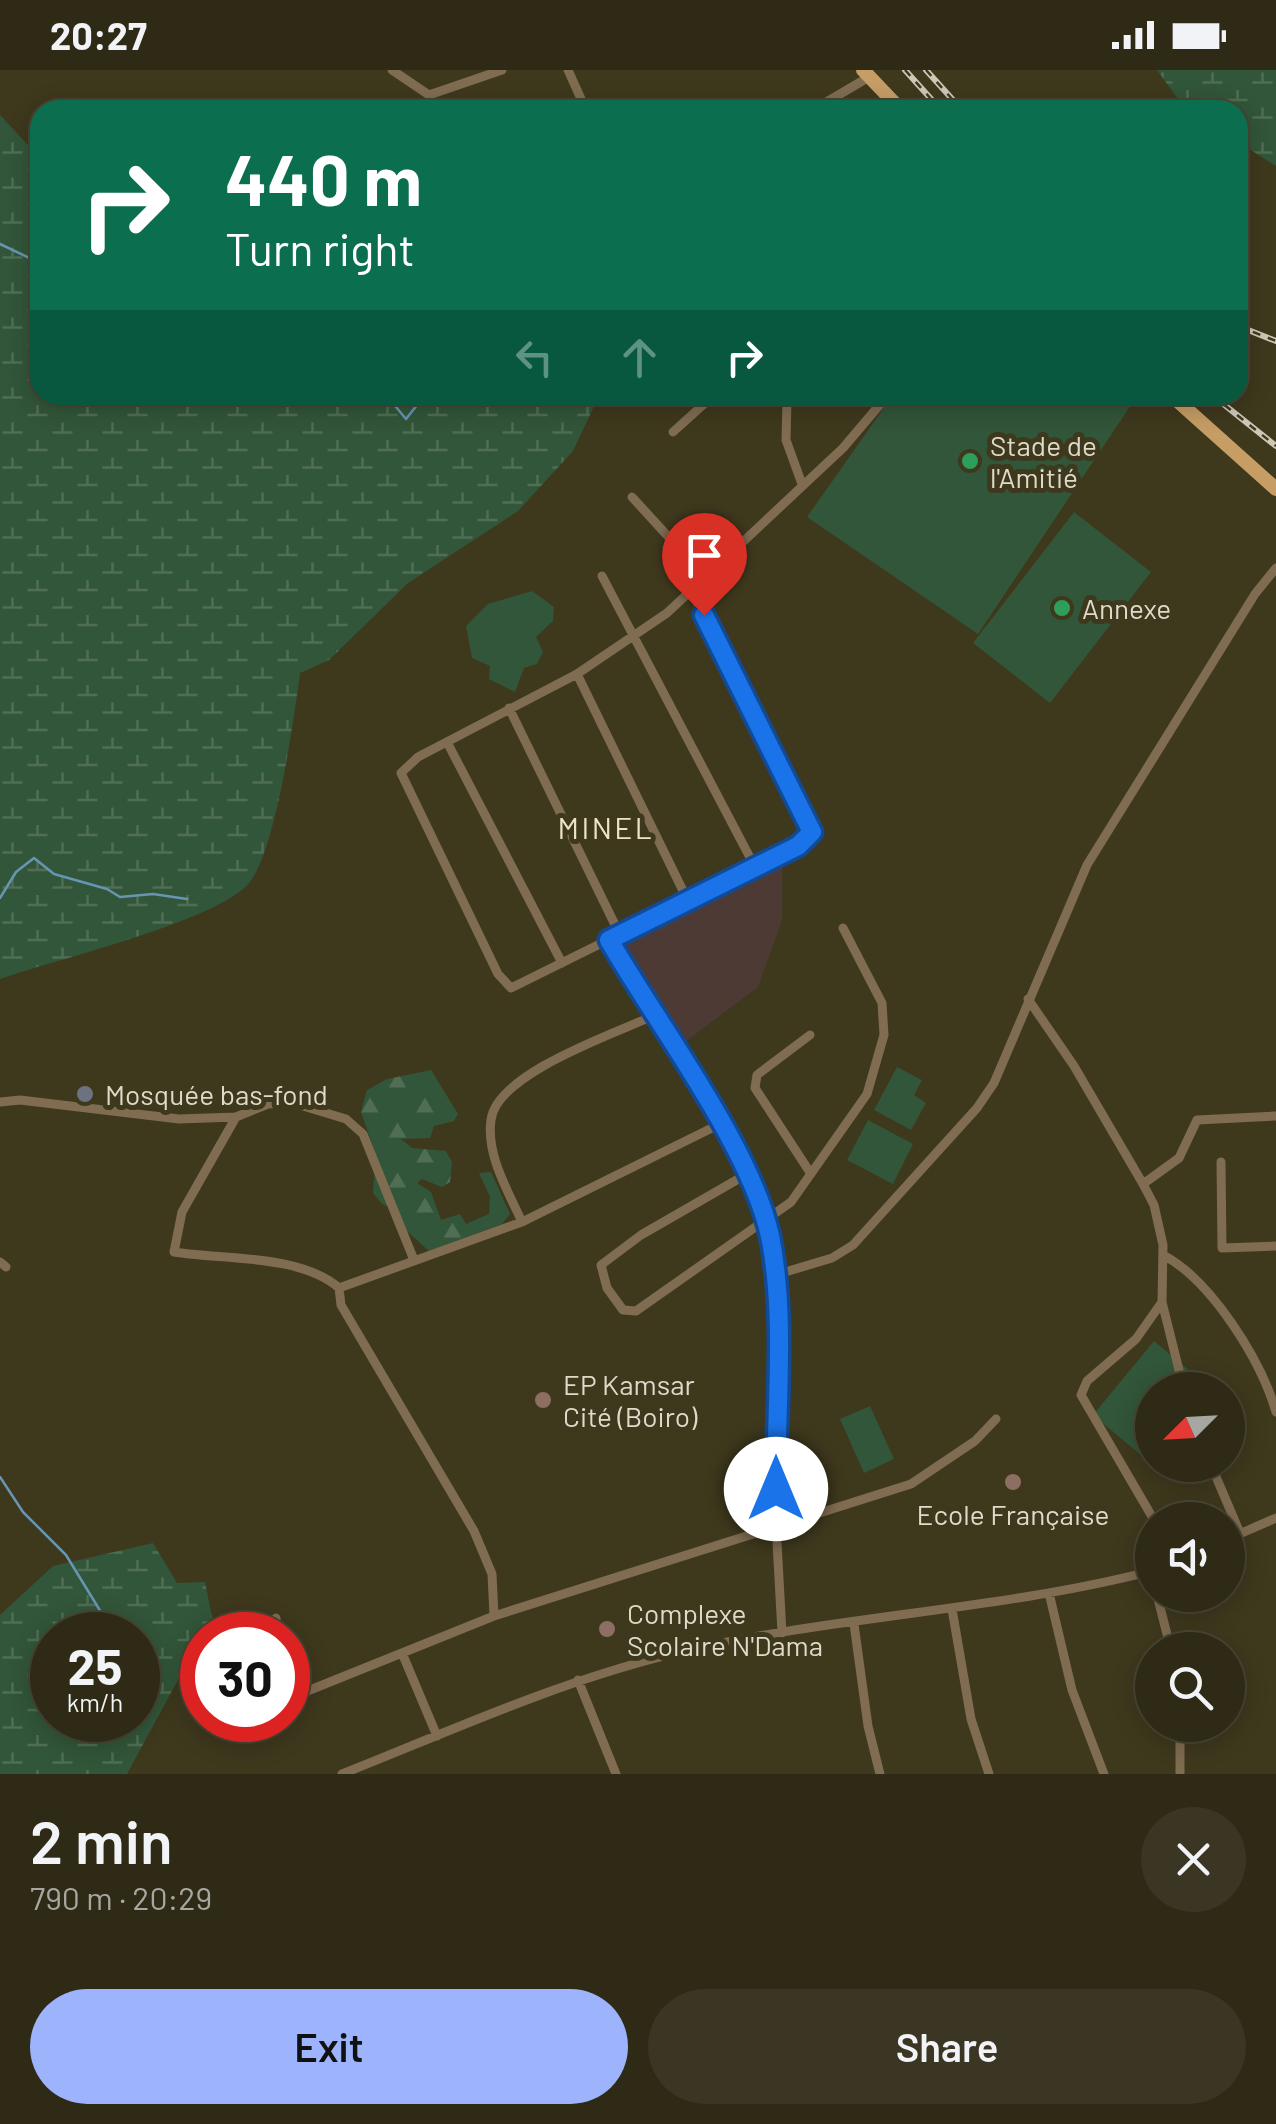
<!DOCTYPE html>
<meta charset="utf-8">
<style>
:root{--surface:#2e2a16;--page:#3a3623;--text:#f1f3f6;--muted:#a7a7a1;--line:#494635;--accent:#9db4fd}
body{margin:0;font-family:Barlow,sans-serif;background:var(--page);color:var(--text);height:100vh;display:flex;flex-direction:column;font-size:38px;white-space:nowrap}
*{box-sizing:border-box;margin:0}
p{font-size:32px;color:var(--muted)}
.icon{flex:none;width:55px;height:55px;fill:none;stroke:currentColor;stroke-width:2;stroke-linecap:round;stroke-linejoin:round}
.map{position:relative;height:1704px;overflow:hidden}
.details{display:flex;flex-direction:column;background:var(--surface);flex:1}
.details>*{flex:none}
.guide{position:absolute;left:30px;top:30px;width:1218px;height:305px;border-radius:30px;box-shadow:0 5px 25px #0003,0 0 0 2px var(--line);background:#0b6e4f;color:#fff;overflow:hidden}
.needle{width:65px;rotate:246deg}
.fabs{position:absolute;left:1135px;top:1302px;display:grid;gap:20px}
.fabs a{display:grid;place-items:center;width:110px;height:110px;border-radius:50%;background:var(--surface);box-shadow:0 5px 25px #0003,0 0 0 2px var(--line);font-size:50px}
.speed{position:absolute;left:30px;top:1542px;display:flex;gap:20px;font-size:50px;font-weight:700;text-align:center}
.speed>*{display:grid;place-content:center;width:130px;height:130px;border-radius:50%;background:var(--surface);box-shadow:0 5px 25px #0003,0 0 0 2px var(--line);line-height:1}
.speed small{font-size:25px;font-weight:400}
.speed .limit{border:15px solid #d22;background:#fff;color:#111}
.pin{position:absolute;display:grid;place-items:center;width:85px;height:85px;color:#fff;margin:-102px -42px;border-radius:50% 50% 50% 0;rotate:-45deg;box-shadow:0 0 10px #0007}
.pin .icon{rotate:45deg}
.me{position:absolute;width:110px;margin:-55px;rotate:0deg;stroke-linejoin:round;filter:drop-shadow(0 0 8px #0008)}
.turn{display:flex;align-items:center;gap:35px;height:210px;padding:0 30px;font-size:45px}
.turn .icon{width:130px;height:130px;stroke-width:2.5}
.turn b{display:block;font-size:70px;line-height:85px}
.lanes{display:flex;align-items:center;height:95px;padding:0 30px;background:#0003;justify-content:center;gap:50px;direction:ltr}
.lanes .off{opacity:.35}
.round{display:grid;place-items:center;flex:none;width:105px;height:105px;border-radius:52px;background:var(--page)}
.headline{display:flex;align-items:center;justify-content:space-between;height:170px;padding:0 30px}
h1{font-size:60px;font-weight:600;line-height:75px}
.button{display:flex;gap:20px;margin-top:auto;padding:20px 30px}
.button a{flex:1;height:115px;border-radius:60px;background:var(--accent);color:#111;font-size:40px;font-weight:600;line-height:115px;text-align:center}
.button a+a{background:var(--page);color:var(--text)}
.status{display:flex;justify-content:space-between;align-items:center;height:70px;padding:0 50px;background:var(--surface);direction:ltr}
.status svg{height:28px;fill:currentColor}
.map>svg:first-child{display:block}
.commercial{fill:#4e3a35}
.grass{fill:#325639}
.forest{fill:url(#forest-firs)}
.wetland{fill:url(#wetland-marsh);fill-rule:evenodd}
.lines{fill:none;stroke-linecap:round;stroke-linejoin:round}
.stream{stroke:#6795b3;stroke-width:2.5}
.street{stroke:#7f6c51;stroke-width:9}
.primary{stroke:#c59d65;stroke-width:14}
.rail-casing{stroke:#ccc8b7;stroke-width:6}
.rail{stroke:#3e381d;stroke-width:2.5;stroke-dasharray:8;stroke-linecap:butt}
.route-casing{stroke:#114b97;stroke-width:25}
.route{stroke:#1a73e8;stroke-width:18}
.leisure-dot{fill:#2e9e5b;stroke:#3e381d;stroke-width:4}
.worship-dot{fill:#6b7280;stroke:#3e381d;stroke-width:4}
.education-dot{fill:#8d6e63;stroke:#3e381d;stroke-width:4}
.labels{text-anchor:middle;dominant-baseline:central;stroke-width:10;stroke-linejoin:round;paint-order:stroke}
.poi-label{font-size:28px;fill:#dedbcb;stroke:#3e381d;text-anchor:start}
.neighbourhood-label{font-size:30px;letter-spacing:2.5px;fill:#ebe4c5;stroke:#3e381d}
</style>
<div class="status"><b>20:27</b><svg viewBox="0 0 49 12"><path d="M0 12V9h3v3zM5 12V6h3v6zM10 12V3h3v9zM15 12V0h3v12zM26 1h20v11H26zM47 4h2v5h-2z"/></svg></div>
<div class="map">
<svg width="1276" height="1704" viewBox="0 0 1276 1704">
<defs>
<pattern id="forest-firs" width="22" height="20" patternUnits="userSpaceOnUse" patternTransform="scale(2.5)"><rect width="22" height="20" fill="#325639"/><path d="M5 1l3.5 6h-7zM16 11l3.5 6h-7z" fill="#4f6e54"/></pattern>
<pattern id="wetland-marsh" width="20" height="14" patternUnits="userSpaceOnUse" patternTransform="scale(2.5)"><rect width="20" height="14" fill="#325639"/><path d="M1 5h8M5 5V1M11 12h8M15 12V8" fill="none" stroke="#4f6e54"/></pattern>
</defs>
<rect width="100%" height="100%" fill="#3e381d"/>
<path class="commercial" d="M754 794 782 798V850L758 917 677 978 616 870Z"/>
<path class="grass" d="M893 325H1116L1131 335 978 564 807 447Z
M1074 442 1151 502 1050 633 973 573Z
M532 521 554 537 553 551 536 567 543 582 537 594 524 598 515 622 489 609 490 596 472 588 466 556 488 534Z
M897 997 922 1010 914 1025 926 1033 911 1060 874 1040Z
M868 1050 913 1074 893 1114 847 1090Z
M1154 1271 1203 1312 1196 1320H1152V1373L1142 1386 1093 1345Z
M870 1336 894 1389 864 1403 840 1349Z"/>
<path class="forest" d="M431 1000 458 1044 454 1051 434 1056 430 1068 401 1069 412 1078 446 1081 452 1092 450 1112 442 1117 422 1109 417 1113 431 1122 441 1150 460 1144 466 1154 489 1144 490 1127 479 1103 491 1102 510 1144 502 1154 429 1181 408 1162 401 1164 391 1138 382 1134 373 1123 376 1085 361 1042 367 1020 387 1009Z"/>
<path class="wetland" d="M1157 0H1276V96L1238 72V40H1186Z
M0 45 40 88V325H587L596 332 573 381 518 441 408 513 329 590 300 603C294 649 276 778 250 812 219 851 53 890 0 909Z
M153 1473 177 1513 205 1512 212 1547 127 1704H0V1545L53 1496ZM52 1565H138V1650H52Z"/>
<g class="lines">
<path class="stream" d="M0 174 40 193
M386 325 406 349 425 325
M0 828 16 802 34 788 54 804 107 819 120 827 153 824 187 829
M0 1407 23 1442 66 1485 115 1565"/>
<path class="street" d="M392 0 429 25 442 40
M568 0 586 40
M429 25 502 0
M813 40 869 7
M781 325 787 330 786 370 802 414
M673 362 714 325
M632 427 706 508
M602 506 755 797
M692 522 812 762 798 776 511 918 498 904 401 703 418 687 577 604 667 543 843 378 888 325
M577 604 688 831
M509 638 620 865
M447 672 562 893
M609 870C671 976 758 1081 775 1205L776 1454 782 1563
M1028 929 1074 996 1143 1114 1154 1135 1163 1175 1162 1232 1136 1269 1087 1311 1081 1325 1154 1450
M810 965 757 1005 755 1018 811 1104
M0 1032 20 1030 179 1049 236 1047 268 1034 293 1033 346 1049 363 1064 414 1190
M236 1047 182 1142 174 1182C224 1190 300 1184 339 1218
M1221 1092 1222 1178 1276 1176
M747 1104 641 1165 601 1195 607 1218 623 1240 636 1241 791 1132 867 1024 884 965 882 933 843 858
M1143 1114 1179 1088 1197 1050 1276 1046
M522 1152C508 1121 486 1085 491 1050 496 1004 613 964 653 946
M1163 1185C1211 1210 1261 1290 1276 1342
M0 1192 6 1197
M775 1205 832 1188 853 1175 977 1038 994 1013 1087 795 1255 524 1276 498
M1162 1232 1184 1320
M1211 1395 1240 1463
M1228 1469 1276 1448
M1049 1523 1072 1620 1104 1704
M1157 1525 1171 1580
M952 1539 971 1649 989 1704
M494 1546 492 1504 474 1461 341 1235 339 1218 522 1152 720 1054
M276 1548 277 1565
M854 1554 868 1656 880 1704
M402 1583 437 1666
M578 1610 616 1704
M288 1623 300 1624 494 1546 911 1414 975 1371 996 1349
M342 1704C448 1662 553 1614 664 1586 824 1546 992 1542 1152 1501
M1180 1704V1655"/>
<path class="primary" d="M863 0 901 40
M1171 325 1276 419"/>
<defs>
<path id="rail" d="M905 0 941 40
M926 0 962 40
M1238 256 1276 271
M1212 325 1276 376"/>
</defs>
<use href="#rail" class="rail-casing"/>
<use href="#rail" class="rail"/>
</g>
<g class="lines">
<defs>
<path id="route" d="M704 545 812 762 798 776 609 870C656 952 751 1077 770 1166 786 1244 776 1339 776 1419"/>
</defs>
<use href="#route" class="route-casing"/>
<use href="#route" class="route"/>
</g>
<g class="leisure-dot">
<circle cx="970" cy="391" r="10"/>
<circle cx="1062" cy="538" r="10"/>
</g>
<circle class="worship-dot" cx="85" cy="1024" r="10"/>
<g class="education-dot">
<circle cx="543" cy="1330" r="10"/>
<circle cx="1013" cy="1412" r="10"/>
<circle cx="607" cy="1559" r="10"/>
</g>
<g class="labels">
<g class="poi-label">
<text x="990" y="375">Stade de<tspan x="990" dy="32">l'Amitié</tspan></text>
<text x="1082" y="538">Annexe</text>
<text x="105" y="1024">Mosquée bas-fond</text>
<text x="563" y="1314">EP Kamsar<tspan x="563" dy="32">Cité (Boiro)</tspan></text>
<text x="1013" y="1444" text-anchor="middle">Ecole Française</text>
<text x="627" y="1543">Complexe<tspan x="627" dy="32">Scolaire N'Dama</tspan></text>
</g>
<g class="neighbourhood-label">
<text x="606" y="757">MINEL</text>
</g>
</g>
</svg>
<div class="fabs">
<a><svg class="needle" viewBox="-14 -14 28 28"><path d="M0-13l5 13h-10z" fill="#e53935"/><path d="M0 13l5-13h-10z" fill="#a7a7a1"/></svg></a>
<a><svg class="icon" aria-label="sound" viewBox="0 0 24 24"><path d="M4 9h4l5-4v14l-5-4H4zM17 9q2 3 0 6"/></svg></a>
<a><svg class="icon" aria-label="search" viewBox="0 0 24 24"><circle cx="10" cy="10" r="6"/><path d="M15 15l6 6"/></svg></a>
</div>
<div class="speed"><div>25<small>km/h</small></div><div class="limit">30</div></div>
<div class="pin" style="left:704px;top:545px;background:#d93025"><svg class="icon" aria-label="arrive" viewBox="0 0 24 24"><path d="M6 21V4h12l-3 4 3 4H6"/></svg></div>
<svg class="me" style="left:776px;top:1419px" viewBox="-20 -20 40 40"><circle r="19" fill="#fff"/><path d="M0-13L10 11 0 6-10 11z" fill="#1a73e8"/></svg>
<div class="guide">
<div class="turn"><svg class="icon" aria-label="right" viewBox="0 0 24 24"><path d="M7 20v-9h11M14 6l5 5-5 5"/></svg><div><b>440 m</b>Turn right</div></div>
<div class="lanes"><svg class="icon off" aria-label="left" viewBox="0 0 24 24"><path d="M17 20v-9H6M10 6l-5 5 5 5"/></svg><svg class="icon off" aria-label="ahead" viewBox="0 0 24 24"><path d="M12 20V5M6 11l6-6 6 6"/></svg><svg class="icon" aria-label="right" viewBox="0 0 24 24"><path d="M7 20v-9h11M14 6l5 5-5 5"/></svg></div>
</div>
</div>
<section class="details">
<div class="headline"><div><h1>2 min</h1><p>790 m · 20:29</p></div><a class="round"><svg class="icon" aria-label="close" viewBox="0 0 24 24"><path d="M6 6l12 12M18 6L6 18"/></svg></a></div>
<div class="button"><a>Exit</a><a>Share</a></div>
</section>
